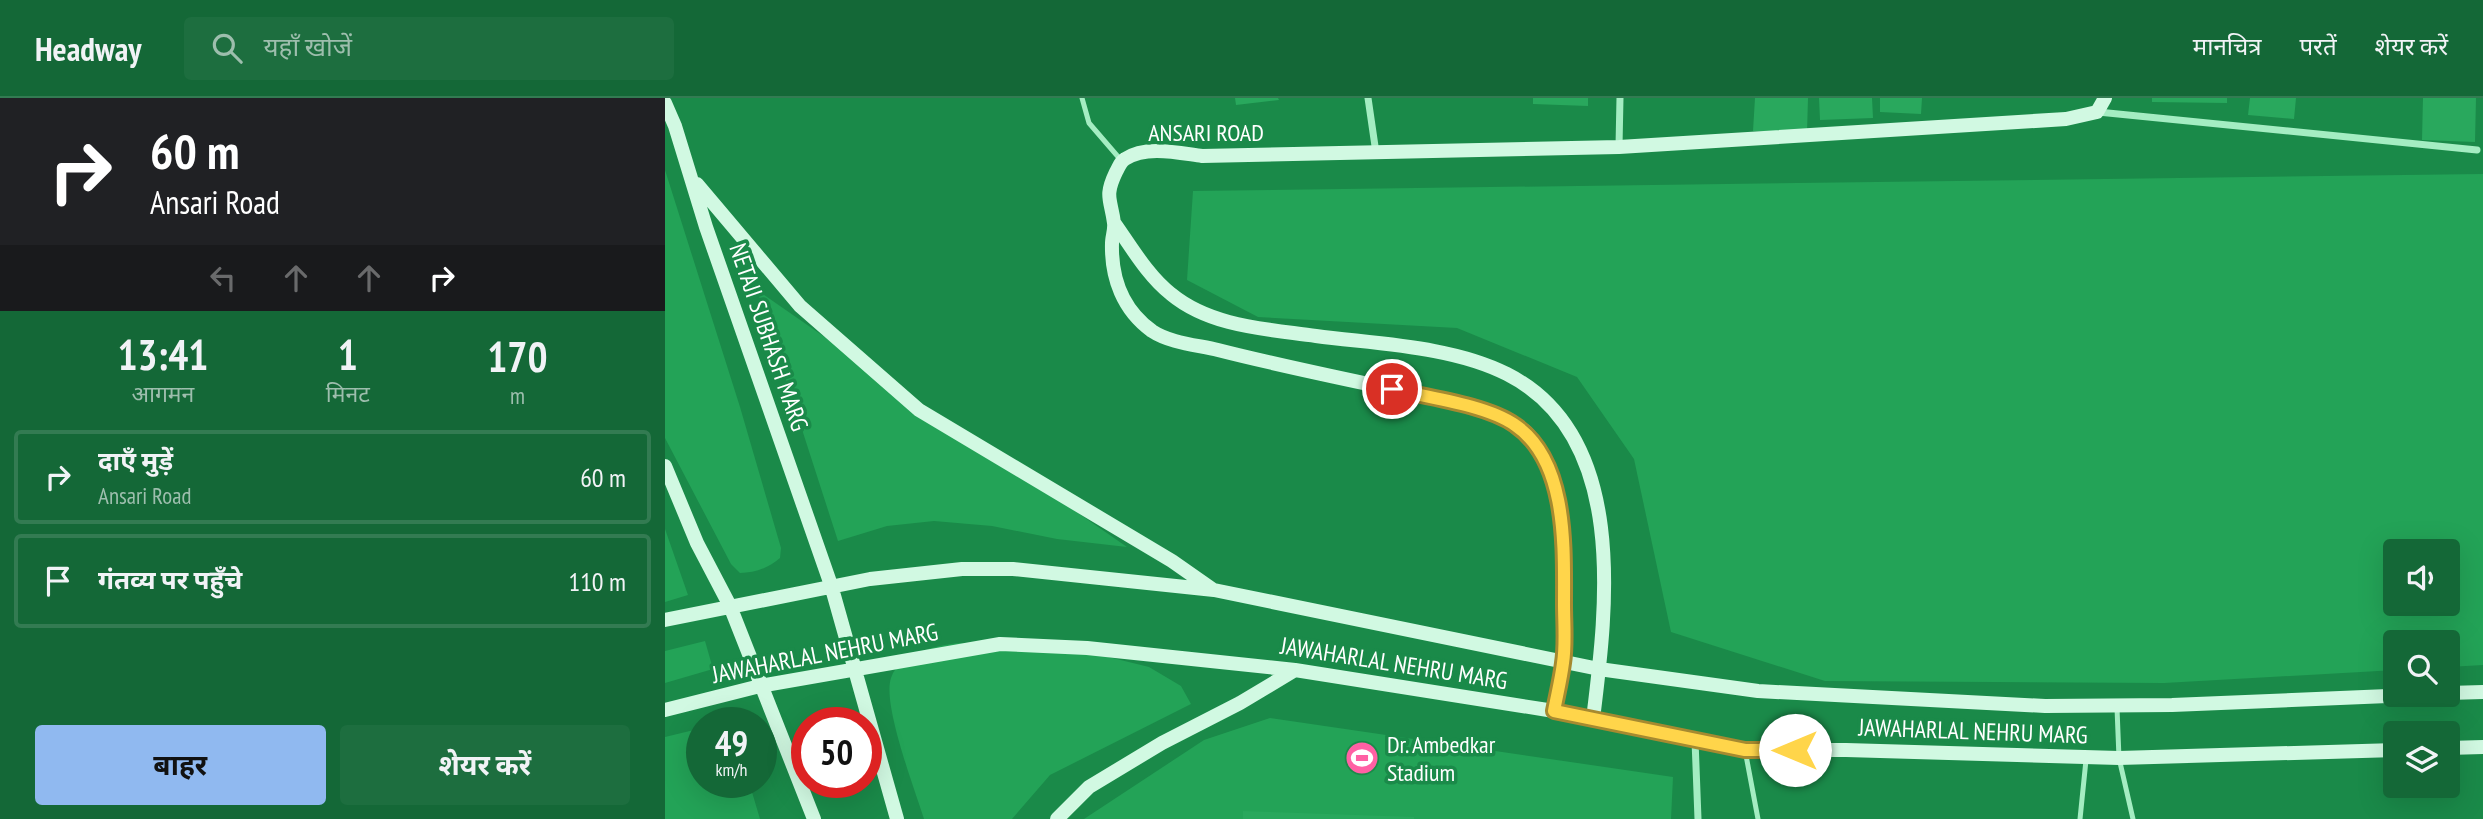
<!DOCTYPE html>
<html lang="hi">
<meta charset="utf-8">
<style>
:root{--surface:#146837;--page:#1d6e3f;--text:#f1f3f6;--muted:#9dbead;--line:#337b52;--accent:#90b9f0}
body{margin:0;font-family:"PT Sans Narrow","Noto Sans Devanagari",sans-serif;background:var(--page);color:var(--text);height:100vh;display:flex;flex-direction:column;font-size:26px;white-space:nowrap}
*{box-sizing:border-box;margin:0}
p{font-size:23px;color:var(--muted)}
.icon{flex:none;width:38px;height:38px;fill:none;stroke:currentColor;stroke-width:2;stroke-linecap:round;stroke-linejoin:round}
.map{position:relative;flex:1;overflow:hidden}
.side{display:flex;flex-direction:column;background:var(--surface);width:665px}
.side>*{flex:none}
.top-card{background:#202124;color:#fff;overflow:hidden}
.tools{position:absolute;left:1718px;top:441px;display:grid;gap:14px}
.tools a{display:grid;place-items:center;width:77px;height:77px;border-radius:7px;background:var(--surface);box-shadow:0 7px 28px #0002;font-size:35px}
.speed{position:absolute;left:21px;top:609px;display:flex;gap:14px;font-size:35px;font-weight:700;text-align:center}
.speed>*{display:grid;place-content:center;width:91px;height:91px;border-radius:50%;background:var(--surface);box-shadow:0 7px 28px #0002;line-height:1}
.speed small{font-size:18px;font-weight:400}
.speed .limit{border:10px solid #d22;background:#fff;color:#111}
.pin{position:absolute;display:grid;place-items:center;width:60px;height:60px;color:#fff;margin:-30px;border:4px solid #fff;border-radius:50%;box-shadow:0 2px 7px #0007}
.me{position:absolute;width:77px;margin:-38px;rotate:270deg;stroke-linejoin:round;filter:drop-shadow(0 0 5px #0008)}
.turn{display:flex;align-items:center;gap:24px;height:147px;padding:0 35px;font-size:32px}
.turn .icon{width:91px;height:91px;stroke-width:2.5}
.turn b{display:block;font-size:49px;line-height:60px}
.lanes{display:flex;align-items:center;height:66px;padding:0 35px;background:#0003;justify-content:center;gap:35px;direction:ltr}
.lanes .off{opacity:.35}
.eta{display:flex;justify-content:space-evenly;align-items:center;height:119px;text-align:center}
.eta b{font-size:42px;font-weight:700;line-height:49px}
.button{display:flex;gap:14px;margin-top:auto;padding:14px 35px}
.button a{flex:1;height:80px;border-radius:7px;background:var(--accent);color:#111;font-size:28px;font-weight:700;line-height:80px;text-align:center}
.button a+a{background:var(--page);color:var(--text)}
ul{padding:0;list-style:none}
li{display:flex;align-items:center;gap:21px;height:94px;margin:0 14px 10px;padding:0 21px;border:4px solid var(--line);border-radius:7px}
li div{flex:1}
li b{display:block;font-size:26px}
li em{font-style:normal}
header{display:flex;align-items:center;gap:42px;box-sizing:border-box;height:98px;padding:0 35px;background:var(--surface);border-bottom:2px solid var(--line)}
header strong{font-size:33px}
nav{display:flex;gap:38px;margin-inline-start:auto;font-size:24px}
.search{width:490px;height:63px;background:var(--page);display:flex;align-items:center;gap:18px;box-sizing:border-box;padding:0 24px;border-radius:7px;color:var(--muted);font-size:26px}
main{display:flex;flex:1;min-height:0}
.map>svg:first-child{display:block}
.green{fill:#23a357;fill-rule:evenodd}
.building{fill:#29a85d}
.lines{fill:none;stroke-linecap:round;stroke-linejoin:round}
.lane{stroke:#a4edc2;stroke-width:5}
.street{stroke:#a4edc2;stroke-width:7}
.secondary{stroke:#d1f9e2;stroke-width:14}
.route-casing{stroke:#a68a30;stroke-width:18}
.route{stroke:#ffd54a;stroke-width:12}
.labels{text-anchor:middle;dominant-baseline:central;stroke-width:7;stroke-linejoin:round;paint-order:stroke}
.street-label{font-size:24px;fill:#fff;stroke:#1a8a49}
.poi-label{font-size:24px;fill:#fff;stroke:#1a8a49;text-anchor:start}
</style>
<header>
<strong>Headway</strong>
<div class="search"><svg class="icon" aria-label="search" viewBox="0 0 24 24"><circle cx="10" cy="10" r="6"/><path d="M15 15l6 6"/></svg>यहाँ खोजें</div>
<nav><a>मानचित्र</a><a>परतें</a><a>शेयर करें</a></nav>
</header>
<main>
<section class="side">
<div class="top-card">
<div class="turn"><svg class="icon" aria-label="right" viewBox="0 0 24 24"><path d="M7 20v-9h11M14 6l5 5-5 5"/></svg><div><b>60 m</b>Ansari Road</div></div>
<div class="lanes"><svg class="icon off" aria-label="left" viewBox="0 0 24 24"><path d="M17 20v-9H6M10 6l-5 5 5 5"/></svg><svg class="icon off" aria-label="ahead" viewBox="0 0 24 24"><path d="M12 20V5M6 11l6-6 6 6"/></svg><svg class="icon off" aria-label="ahead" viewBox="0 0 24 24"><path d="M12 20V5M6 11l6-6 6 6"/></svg><svg class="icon" aria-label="right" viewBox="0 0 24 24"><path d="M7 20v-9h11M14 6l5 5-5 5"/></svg></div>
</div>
<div class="eta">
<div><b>13:41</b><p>आगमन</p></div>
<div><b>1</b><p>मिनट</p></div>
<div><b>170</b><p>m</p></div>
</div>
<ul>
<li><svg class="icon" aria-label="right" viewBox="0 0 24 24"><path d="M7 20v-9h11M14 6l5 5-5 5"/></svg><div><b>दाएँ मुड़ें</b><p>Ansari Road</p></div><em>60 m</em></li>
<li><svg class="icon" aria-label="arrive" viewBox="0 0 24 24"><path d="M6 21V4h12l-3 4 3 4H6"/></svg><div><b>गंतव्य पर पहुँचे</b></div><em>110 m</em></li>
</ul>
<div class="button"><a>बाहर</a><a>शेयर करें</a></div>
</section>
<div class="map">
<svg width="1818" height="721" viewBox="0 0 1818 721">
<rect width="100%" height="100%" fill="#1a8a49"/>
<path class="green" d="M0 72 75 309 116 450 115 460C104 470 89 475 75 475L66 466 0 340Z
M1818 76V567L1783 569V544H1731V572L1499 585 1160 583 1006 534 969 361 912 279 792 230 593 219 522 182 528 93ZM1783 453V506H1731V453Z
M92 192 462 449 392 441 327 428 269 423 222 428 173 443Z
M0 431 23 497 0 504Z
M40 543 48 571 0 585V553Z
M294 545 411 551 484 569 516 588 526 606 385 677 347 721H259C250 692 217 606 226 580 235 554 271 548 294 545Z
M605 620 1008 679 1006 721H419L539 642Z
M37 630V684H84L95 721H0V639Z"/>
<path class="building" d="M570 0H613L614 2 571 7Z
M868 0H923V8L868 6Z
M1090 0H1143L1142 35 1088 33Z
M1154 0H1207L1208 20 1155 22Z
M1215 0H1257L1256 16 1215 14Z
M1487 0H1562V5L1487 4Z
M1585 0H1631L1629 21 1583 17Z
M1758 0H1811L1810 44 1757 42Z
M578 713 749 719V721H578Z"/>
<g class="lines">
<path class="lane" d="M417 0 424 25 455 61
M1452 610 1454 660 1468 721
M1080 652 1093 721
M1415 721 1421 662"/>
<path class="street" d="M703 0 711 55
M1433 14 1812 52
M954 48 955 0
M1030 642 1033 721"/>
<path class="secondary" d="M0 5 10 28 41 129 166 487 232 721
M32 86 135 208 254 312 507 463 547 491
M450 126C467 150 483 178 506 196 546 229 602 231 651 238 712 246 787 248 842 276 964 338 942 509 928 621
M0 368 32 445 65 508 149 721
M0 522 205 481 297 471H348L549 492 934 571 1093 593 1380 608 1507 607 1747 597
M1783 595 1818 594
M0 612 95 588 335 546 422 550 630 572 889 613 1080 652H1181L1454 660 1731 652
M889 613C892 596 897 578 898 561 902 501 906 381 863 336 836 308 747 296 708 287 656 276 604 265 553 252 532 247 505 245 487 233 458 212 446 180 447 145 447 139 450 131 449 125 446 101 439 99 451 74 454 69 455 64 460 61 481 47 514 55 537 58L954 49 1401 21 1432 14 1440 0
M1783 650 1818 649
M392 721 424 689 497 645 575 605 630 572"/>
</g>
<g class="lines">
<defs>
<path id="route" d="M727 291C761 299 822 307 850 327 903 363 899 450 899 506 899 526 901 546 898 565 896 581 892 597 889 613L1080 652H1130"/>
</defs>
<use href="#route" class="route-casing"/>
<use href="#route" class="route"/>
</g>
<defs>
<symbol id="stadium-disc" viewBox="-11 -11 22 22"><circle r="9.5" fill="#ff60a4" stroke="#1a8a49"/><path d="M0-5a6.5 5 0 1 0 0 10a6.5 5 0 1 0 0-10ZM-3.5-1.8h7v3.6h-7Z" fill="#fff"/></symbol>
</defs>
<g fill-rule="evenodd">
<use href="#stadium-disc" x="678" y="641" width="38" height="38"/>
</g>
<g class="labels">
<g class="street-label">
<text x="541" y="34">ANSARI ROAD</text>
<text transform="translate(104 239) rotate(71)">NETAJI SUBHASH MARG</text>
<text transform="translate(160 555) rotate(-11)">JAWAHARLAL NEHRU MARG</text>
<text transform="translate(729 565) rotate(9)">JAWAHARLAL NEHRU MARG</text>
<text transform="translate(1308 633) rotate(2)">JAWAHARLAL NEHRU MARG</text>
</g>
<g class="poi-label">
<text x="722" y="646">Dr. Ambedkar<tspan x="722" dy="28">Stadium</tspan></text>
</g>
</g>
</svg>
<div class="tools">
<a><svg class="icon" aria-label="sound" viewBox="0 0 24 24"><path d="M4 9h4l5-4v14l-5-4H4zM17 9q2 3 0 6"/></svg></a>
<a><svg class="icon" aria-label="search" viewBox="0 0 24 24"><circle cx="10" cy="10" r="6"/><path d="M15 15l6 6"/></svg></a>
<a><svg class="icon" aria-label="layers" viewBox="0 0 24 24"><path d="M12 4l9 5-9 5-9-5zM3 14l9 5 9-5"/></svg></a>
</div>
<div class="speed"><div>49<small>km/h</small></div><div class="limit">50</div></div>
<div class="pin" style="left:727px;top:291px;background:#d93025"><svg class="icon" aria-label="arrive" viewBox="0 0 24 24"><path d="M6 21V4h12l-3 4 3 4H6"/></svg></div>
<svg class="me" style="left:1130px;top:652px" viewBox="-20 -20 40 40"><circle r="19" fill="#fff"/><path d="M0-13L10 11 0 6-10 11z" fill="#ffd54a"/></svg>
</div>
</main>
